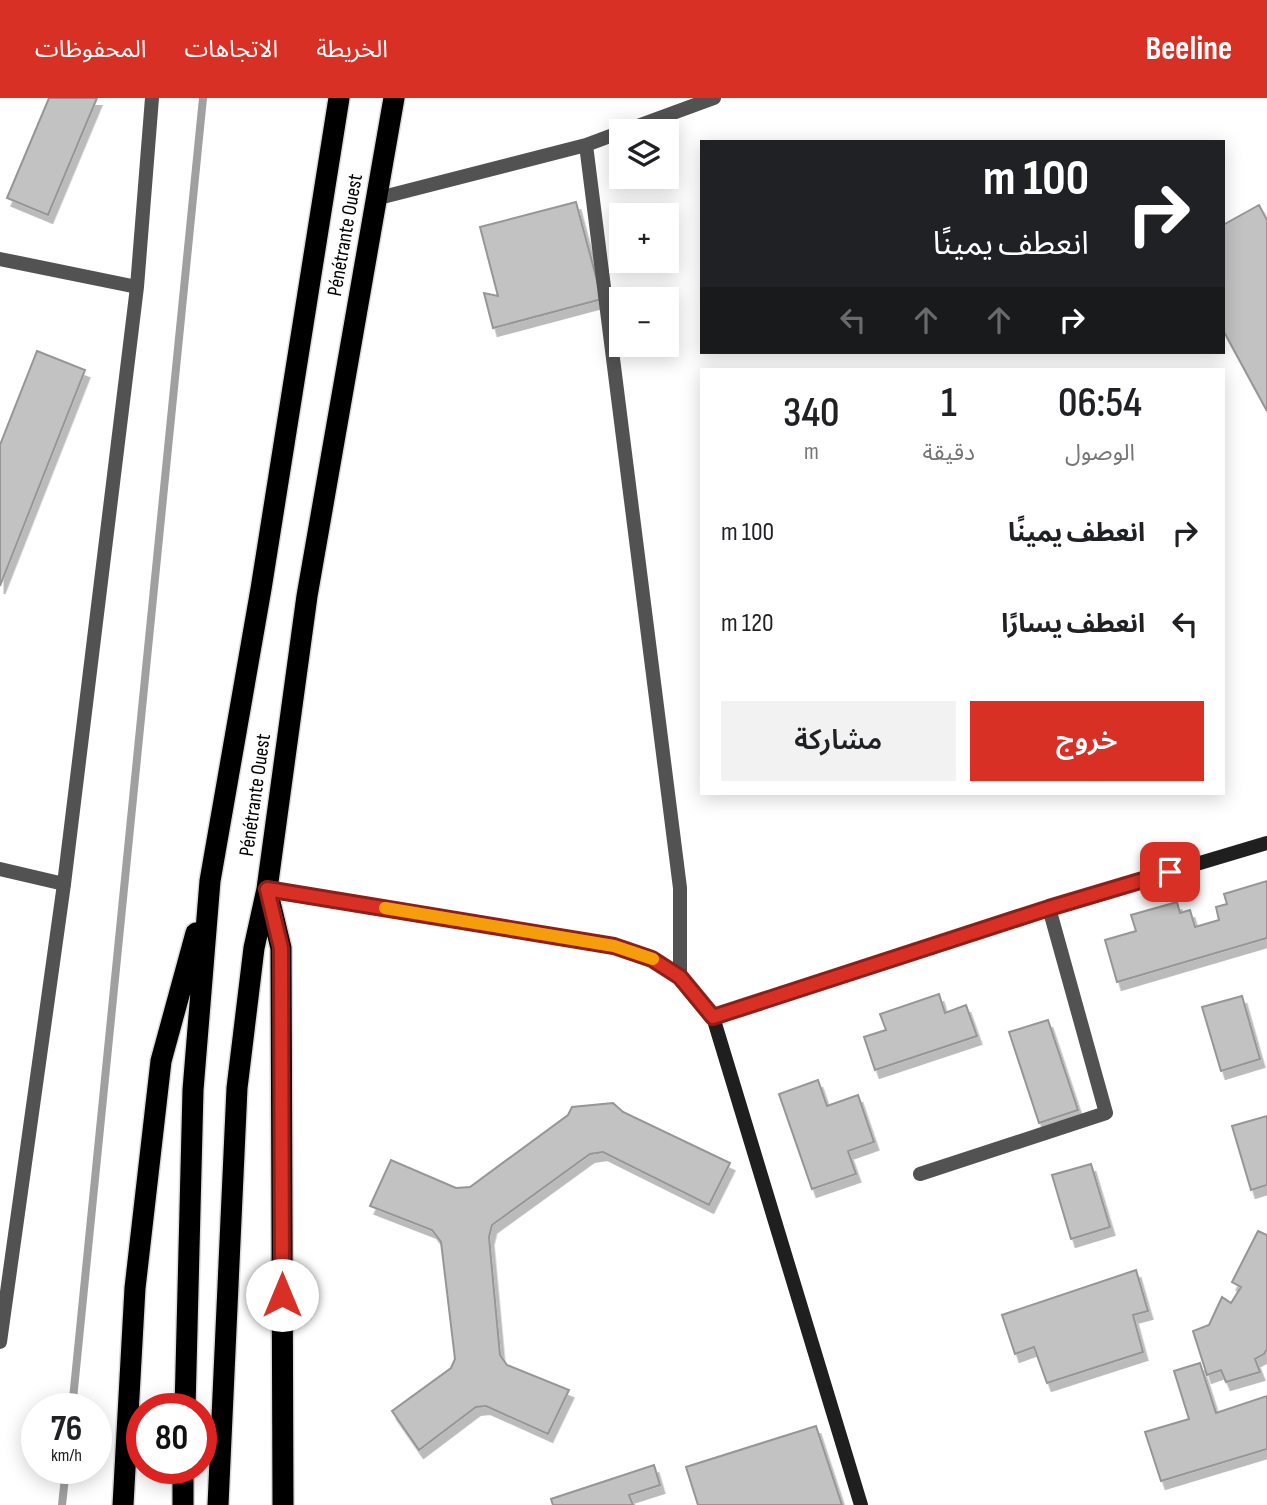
<!DOCTYPE html>
<html lang="ar">
<meta charset="utf-8">
<style>
:root{--surface:#fff;--page:#f2f2f2;--text:#202124;--muted:#757577;--accent:#d93025}
body{margin:0;font-family:"Sofia Sans Condensed","Noto Sans Arabic",sans-serif;background:var(--page);color:var(--text);direction:rtl;height:100vh;display:flex;flex-direction:column;font-size:26px;white-space:nowrap}
*{box-sizing:border-box;margin:0}
p{font-size:23px;color:var(--muted)}
.icon{flex:none;width:38px;height:38px;fill:none;stroke:currentColor;stroke-width:2;stroke-linecap:round;stroke-linejoin:round}
.map{position:relative;flex:1;overflow:hidden;direction:ltr}
.drawer{position:absolute;left:700px;top:270px;width:525px;height:427px;display:flex;flex-direction:column;background:var(--surface);border-radius:0px;box-shadow:0 4px 18px #0003;direction:rtl}
.drawer>*{flex:none}
.guide{position:absolute;left:700px;top:42px;width:525px;height:214px;border-radius:0px;box-shadow:0 4px 18px #0003;direction:rtl;background:#202124;color:#fff;overflow:hidden}
.controls{position:absolute;left:609px;top:21px;display:grid;gap:14px}
.controls a{display:grid;place-items:center;width:70px;height:70px;border-radius:0px;background:var(--surface);box-shadow:0 4px 18px #0003;font-size:35px}
.speed{position:absolute;left:21px;top:1295px;display:flex;gap:14px;font-size:35px;font-weight:700;text-align:center}
.speed>*{display:grid;place-content:center;width:91px;height:91px;border-radius:50%;background:var(--surface);box-shadow:0 4px 18px #0003;line-height:1}
.speed small{font-size:18px;font-weight:400}
.speed .limit{border:10px solid #d22;background:#fff;color:#111}
.pin{position:absolute;display:grid;place-items:center;width:60px;height:60px;color:#fff;margin:-30px;border-radius:14px;box-shadow:0 4px 10px #0006}
.me{position:absolute;width:77px;margin:-38px;rotate:0deg;stroke-linejoin:round;filter:drop-shadow(0 0 5px #0008)}
.turn{display:flex;align-items:center;gap:24px;height:147px;padding:0 21px;font-size:32px}
.turn .icon{width:91px;height:91px;stroke-width:2.5}
.turn b{display:block;font-size:49px;line-height:60px}
.lanes{display:flex;align-items:center;height:66px;padding:0 21px;background:#0003;justify-content:center;gap:35px;direction:ltr}
.lanes .off{opacity:.35}
.eta{display:flex;justify-content:space-evenly;align-items:center;height:119px;text-align:center}
.eta b{font-size:42px;font-weight:600;line-height:49px}
.action{display:flex;gap:14px;margin-top:auto;padding:14px 21px}
.action a{flex:1;height:80px;border-radius:0px;background:var(--accent);color:#fff;font-size:28px;font-weight:600;line-height:80px;text-align:center}
.action a+a{background:var(--page);color:var(--text)}
ul{padding:0;list-style:none}
li{display:flex;align-items:center;gap:21px;height:91px;padding:0 21px}
li div{flex:1}
li b{display:block;font-size:26px}
li em{font-style:normal}
header{display:flex;align-items:center;gap:42px;box-sizing:border-box;height:98px;padding:0 35px;background:var(--accent);color:#fff}
header strong{font-size:33px}
nav{display:flex;gap:38px;margin-inline-start:auto;font-size:24px}
.map>svg:first-child{display:block}
.lines{fill:none;stroke-linecap:round;stroke-linejoin:round}
.stream{stroke:#a0a0a0;stroke-width:8}
.building{fill:#c2c2c2;stroke:#969696;stroke-width:2;filter:url(#shadow)}
.highway-casing{stroke:#dbdbdb;stroke-width:24}
.lane{stroke:#525252;stroke-width:14}
.street{stroke:#525252;stroke-width:14}
.secondary{stroke:#1f1f1f;stroke-width:14}
.highway{stroke:#000;stroke-width:21}
.route-casing{stroke:#8d1f18;stroke-width:18}
.route{stroke:#d93025;stroke-width:12}
.slow{stroke:#f59e0b;stroke-width:12}
.labels{text-anchor:middle;dominant-baseline:central;stroke-width:6;stroke-linejoin:round;paint-order:stroke}
.street-label{font-size:21px;fill:#000;stroke:#fff}
</style>
<header>
<strong>Beeline</strong>
<nav><a>الخريطة</a><a>الاتجاهات</a><a>المحفوظات</a></nav>
</header>
<div class="map">
<svg width="1267" height="1407" viewBox="0 0 1267 1407">
<defs>
<filter id="shadow"><feDropShadow dx="4.5" dy="8" stdDeviation="0" flood-color="#0004"/></filter>
</defs>
<rect width="100%" height="100%" fill="#fff"/>
<g class="lines">
<path class="stream" d="M72 1311 203 0
M62 1407 66 1370"/>
</g>
<path class="building" d="M49 0H97L48 117 7 100Z
M576 104 602 201 493 230 484 195 498 198 480 129Z
M1259 107 1267 122V313L1223 232V127Z
M37 253 85 272 0 488V347Z
M1267 783V840L1117 884 1105 842 1136 833 1131 817 1177 804 1180 815 1190 812 1195 829 1219 822 1216 809 1227 806 1224 796Z
M939 896 945 915 966 907 977 938 875 972 864 939 886 932 880 916Z
M1242 898 1260 961 1221 973 1202 909Z
M1048 922 1078 1012 1039 1025 1009 934Z
M818 982 827 1008 858 997 874 1044 848 1053 856 1076 812 1091 779 996Z
M613 1005 623 1014 730 1065 709 1107 603 1054 590 1056 492 1127 489 1139 500 1257 507 1267 569 1292 548 1336 486 1308 476 1309 419 1352 392 1313 451 1270 455 1261 441 1144 432 1132 370 1108 391 1062 456 1090 470 1089 568 1017 572 1009Z
M1267 1018V1087L1251 1092 1232 1028Z
M1091 1066 1110 1129 1071 1141 1052 1077Z
M1258 1133 1267 1137V1251L1264 1256 1255 1261 1260 1274 1226 1284 1221 1272 1207 1277 1193 1233 1209 1227 1222 1199 1231 1205 1241 1189 1232 1184Z
M1136 1172 1148 1213 1133 1217 1143 1254 1047 1285 1034 1249 1015 1256 1002 1217Z
M1200 1265 1216 1315 1267 1298V1351L1161 1383 1145 1334 1189 1321 1174 1273Z
M816 1328 842 1407H698L686 1369Z
M654 1367 660 1387 629 1397 633 1407H553L551 1401Z"/>
<g class="lines">
<defs>
<path id="highway" d="M268 796 281 850 283 1407
M185 1311 193 992 210 783 261 491 339 0
M123 1407 135 1190 161 963 196 835
M183 1407V1370
M218 1407 237 990 254 850 267 791 307 498 394 0"/>
</defs>
<use href="#highway" class="highway-casing"/>
<path class="lane" d="M624 33 714 0
M586 47 680 790V879
M375 101 586 47 621 34
M0 771 64 786
M920 1076 1106 1015 1049 810"/>
<path class="street" d="M0 161 137 189
M0 1244 64 786 137 189 152 0"/>
<path class="secondary" d="M267 791 614 848 652 861 680 879 713 919 861 1407
M713 919 1049 810 1267 745"/>
<use href="#highway" class="highway"/>
</g>
<g class="lines">
<defs>
<path id="route" d="M282 1197 281 850 267 791 614 848 652 861 680 879 713 919 1049 810 1170 774"/>
</defs>
<use href="#route" class="route-casing"/>
<use href="#route" class="route"/>
<path class="slow" d="M385 810 614 848 653 861"/>
</g>
<g class="labels">
<g class="street-label">
<text transform="translate(345 137) rotate(-80)">Pénétrante Ouest</text>
<text transform="translate(255 697) rotate(-82)">Pénétrante Ouest</text>
</g>
</g>
</svg>
<div class="controls">
<a><svg class="icon" aria-label="layers" viewBox="0 0 24 24"><path d="M12 4l9 5-9 5-9-5zM3 14l9 5 9-5"/></svg></a>
<a>+</a>
<a>−</a>
</div>
<div class="speed"><div>76<small>km/h</small></div><div class="limit">80</div></div>
<div class="pin" style="left:1170px;top:774px;background:#d93025"><svg class="icon" aria-label="arrive" viewBox="0 0 24 24"><path d="M6 21V4h12l-3 4 3 4H6"/></svg></div>
<svg class="me" style="left:282px;top:1197px" viewBox="-20 -20 40 40"><circle r="19" fill="#fff"/><path d="M0-13L10 11 0 6-10 11z" fill="#d93025"/></svg>
<div class="guide">
<div class="turn"><svg class="icon" aria-label="right" viewBox="0 0 24 24"><path d="M7 20v-9h11M14 6l5 5-5 5"/></svg><div><b>100 m</b>انعطف يمينًا</div></div>
<div class="lanes"><svg class="icon off" aria-label="left" viewBox="0 0 24 24"><path d="M17 20v-9H6M10 6l-5 5 5 5"/></svg><svg class="icon off" aria-label="ahead" viewBox="0 0 24 24"><path d="M12 20V5M6 11l6-6 6 6"/></svg><svg class="icon off" aria-label="ahead" viewBox="0 0 24 24"><path d="M12 20V5M6 11l6-6 6 6"/></svg><svg class="icon" aria-label="right" viewBox="0 0 24 24"><path d="M7 20v-9h11M14 6l5 5-5 5"/></svg></div>
</div>
<section class="drawer">
<div class="eta">
<div><b>06:54</b><p>الوصول</p></div>
<div><b>1</b><p>دقيقة</p></div>
<div><b>340</b><p>m</p></div>
</div>
<ul>
<li><svg class="icon" aria-label="right" viewBox="0 0 24 24"><path d="M7 20v-9h11M14 6l5 5-5 5"/></svg><div><b>انعطف يمينًا</b></div><em>100 m</em></li>
<li><svg class="icon" aria-label="left" viewBox="0 0 24 24"><path d="M17 20v-9H6M10 6l-5 5 5 5"/></svg><div><b>انعطف يسارًا</b></div><em>120 m</em></li>
</ul>
<div class="action"><a>خروج</a><a>مشاركة</a></div>
</section>
</div>
